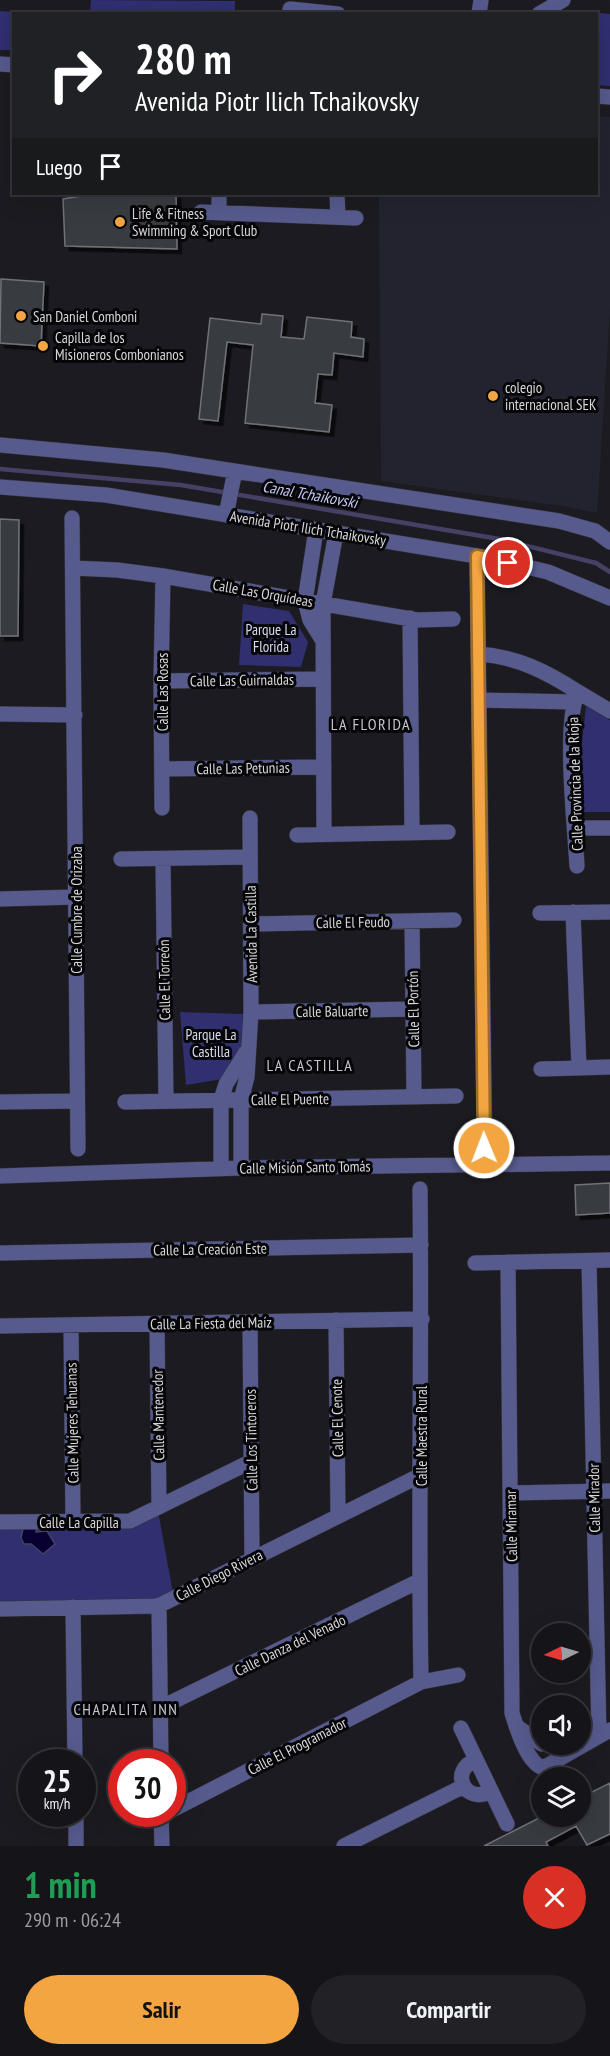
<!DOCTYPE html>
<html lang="es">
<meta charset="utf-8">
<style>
:root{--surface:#141419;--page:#212126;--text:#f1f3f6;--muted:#9d9ea2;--line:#333338;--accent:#f2a540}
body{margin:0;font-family:"PT Sans Narrow",sans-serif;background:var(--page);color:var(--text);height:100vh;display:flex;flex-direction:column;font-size:22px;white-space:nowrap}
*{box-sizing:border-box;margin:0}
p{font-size:20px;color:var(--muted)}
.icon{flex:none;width:33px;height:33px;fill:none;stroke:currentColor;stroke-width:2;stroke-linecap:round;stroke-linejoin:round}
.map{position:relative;height:1846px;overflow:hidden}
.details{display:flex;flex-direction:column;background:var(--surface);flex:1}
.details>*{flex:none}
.hud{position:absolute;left:12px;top:12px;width:586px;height:183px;border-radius:0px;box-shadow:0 6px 24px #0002,0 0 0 2px var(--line);background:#202124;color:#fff;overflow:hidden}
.needle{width:39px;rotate:265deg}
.tools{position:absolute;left:531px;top:1623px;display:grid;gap:12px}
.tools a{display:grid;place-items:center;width:60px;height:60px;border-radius:50%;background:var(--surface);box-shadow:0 6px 24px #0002,0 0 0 2px var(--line);font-size:30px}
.speed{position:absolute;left:18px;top:1749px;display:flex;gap:12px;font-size:30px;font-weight:700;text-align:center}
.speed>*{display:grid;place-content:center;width:78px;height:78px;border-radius:50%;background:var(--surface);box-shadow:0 6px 24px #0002,0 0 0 2px var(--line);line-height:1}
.speed small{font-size:15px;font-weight:400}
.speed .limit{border:9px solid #d22;background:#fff;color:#111}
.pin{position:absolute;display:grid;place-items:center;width:51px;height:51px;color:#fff;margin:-26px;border:3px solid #fff;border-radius:50%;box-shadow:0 2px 6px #0007}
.me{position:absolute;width:66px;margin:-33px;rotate:359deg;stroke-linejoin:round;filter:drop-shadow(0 0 4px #0008)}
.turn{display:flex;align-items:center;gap:21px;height:126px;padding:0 24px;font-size:27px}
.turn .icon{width:78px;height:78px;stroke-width:2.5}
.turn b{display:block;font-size:42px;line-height:51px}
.then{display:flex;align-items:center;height:57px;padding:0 24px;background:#0003;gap:12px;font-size:22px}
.round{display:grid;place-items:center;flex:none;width:63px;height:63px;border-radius:32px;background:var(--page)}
.head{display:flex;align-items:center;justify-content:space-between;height:102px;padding:0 24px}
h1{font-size:36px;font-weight:600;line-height:45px;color:#1e9e55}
.primary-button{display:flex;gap:12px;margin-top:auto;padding:12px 24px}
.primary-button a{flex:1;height:69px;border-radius:36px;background:var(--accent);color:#111;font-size:24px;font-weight:600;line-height:69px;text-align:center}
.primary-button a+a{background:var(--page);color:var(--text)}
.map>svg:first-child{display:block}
.built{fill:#22232f}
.green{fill:#302f70}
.water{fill:#090032;stroke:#474065;stroke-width:1.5}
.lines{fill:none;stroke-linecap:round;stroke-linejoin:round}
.stream{stroke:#474065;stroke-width:4.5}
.building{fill:#393a41;stroke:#707179;stroke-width:1.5;filter:url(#shadow)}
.minor-casing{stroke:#35353b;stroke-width:16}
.minor{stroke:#565a8d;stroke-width:15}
.route-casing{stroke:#9d6b2a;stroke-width:15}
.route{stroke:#f2a540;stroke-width:10}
.poi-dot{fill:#f2a540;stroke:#060609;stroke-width:2}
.labels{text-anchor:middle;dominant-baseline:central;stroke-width:6;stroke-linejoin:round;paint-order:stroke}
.poi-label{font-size:15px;fill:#d7d7dc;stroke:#060609;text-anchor:start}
.street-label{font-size:15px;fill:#d7d7dc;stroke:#060609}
.park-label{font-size:15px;fill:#d9dcf2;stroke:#060609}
.water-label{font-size:16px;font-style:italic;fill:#c3c8f3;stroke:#060609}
.neighbourhood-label{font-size:16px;letter-spacing:1.5px;fill:#c4c6ce;stroke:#060609}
</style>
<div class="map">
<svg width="610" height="1846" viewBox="0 0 610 1846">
<defs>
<filter id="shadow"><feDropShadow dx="4.5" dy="4.5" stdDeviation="0" flood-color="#0009"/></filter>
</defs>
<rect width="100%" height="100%" fill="#1b1b21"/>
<path class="built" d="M597 116 610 117V310L597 513 563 506 381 481 379 194H597Z"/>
<path class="green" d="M91 0 235 1V13H90Z
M567 10 610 14V86L597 85V14L561 13Z
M0 11 27 13 14 14 13 50H0Z
M243 604 289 611 308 642 301 667 239 665Z
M586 706 610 720V812H583L581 751Z
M180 1012 243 1014 241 1047 222 1079 186 1085Z
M158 1511 173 1593 159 1601 0 1605V1527Z"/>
<path class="water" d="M30 1526H36V1532L47 1531 55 1544 43 1554 31 1544H24L21 1538 23 1529Z"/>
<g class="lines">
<path class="stream" d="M0 469 181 485 499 539 596 563 610 572"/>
</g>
<path class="building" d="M81 194H176L177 249 65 246 63 199 81 196Z
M1 279 44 282 41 346 0 343Z
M262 314 283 316 281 337 304 339 307 317 352 322 351 337 364 339 363 357 334 353 332 375 318 374 315 403 332 405 329 432 245 423 253 345 227 342 218 421 199 419 210 318 261 324Z
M0 519 19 520 18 636H0Z
M610 1183V1213L576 1215 575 1185Z
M610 1783V1834L587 1845 576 1826 546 1842 548 1846H484L543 1816H580V1798Z"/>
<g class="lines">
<defs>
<path id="minor" d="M290 9 338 14
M479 14 481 0
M539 14 563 0
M0 64 14 65
M597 96 610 97
M337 194 338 217
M201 212 356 218
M219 213V194
M0 445 163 460 559 521 595 531 610 542
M0 487 106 495 489 558 548 572 610 598
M226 515 235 471
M72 518 78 1149
M316 530 305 601 310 620 323 641
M477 556 485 1164
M73 568 117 570 163 576 417 620 453 619
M410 618 412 833
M478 654C516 656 547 672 578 692
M161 681 323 679
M479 700 573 702
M0 714 75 715
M162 769 324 767
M162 808 161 681 163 576
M575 828H610
M324 834 323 604 336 533
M297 835 448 832
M121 859 250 857
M163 859 166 1101
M577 866C575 828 563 722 578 692L610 711
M0 899 76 897
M573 912 579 1068
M540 913 610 912
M412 921 414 1097
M251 924 454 920
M251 1012 413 1009
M541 1069 610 1067
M0 1102 77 1101
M125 1102 456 1096
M241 1168V1100L247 1077 251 1012 250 818
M221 1169V1100L226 1084 246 1052
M0 1176 241 1168 610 1163
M420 1189C422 1354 418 1518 421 1682
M0 1253 421 1245
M589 1261 599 1736
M508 1262 512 1713C517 1729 527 1763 543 1768L610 1730
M475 1263 610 1260
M336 1320 338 1515
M250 1322 252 1558
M157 1324 159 1507
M71 1325 73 1521
M0 1326 422 1319
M510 1493 610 1491
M0 1522 130 1521 252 1461
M159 1605 161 1762
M73 1607 75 1762
M0 1609 158 1606 421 1475
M160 1708 419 1581
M516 1726 542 1744
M461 1728 507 1824
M476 1760C448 1770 465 1806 491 1791
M172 1810 421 1682 458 1675
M76 1814V1846
M161 1814 162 1846
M344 1846 464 1786"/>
</defs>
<use href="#minor" class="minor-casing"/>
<use href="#minor" class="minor"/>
</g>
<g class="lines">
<defs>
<path id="route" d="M484 1148 477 556 508 563"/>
</defs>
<use href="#route" class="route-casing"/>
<use href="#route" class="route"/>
</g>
<g class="poi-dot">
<circle cx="120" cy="222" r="6"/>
<circle cx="21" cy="316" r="6"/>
<circle cx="43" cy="346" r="6"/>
<circle cx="493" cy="396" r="6"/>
</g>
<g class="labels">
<g class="poi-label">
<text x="132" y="213">Life &amp; Fitness<tspan x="132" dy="17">Swimming &amp; Sport Club</tspan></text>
<text x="33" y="316">San Daniel Comboni</text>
<text x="55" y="337">Capilla de los<tspan x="55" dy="17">Misioneros Combonianos</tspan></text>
<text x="505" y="387">colegio<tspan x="505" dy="17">internacional SEK</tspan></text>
</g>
<g class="street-label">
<text transform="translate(308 528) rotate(9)">Avenida Piotr Ilich Tchaikovsky</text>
<text transform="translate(263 593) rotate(10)">Calle Las Orquídeas</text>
<text transform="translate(242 680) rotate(-1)">Calle Las Guirnaldas</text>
<text transform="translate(162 692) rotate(-90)">Calle Las Rosas</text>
<text transform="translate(243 768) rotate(-1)">Calle Las Petunias</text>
<text transform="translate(575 784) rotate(-92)">Calle Provincia de la Rioja</text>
<text transform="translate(76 910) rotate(-90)">Calle Cumbre de Orizaba</text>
<text transform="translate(353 922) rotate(-1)">Calle El Feudo</text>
<text transform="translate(251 934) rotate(-91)">Avenida La Castilla</text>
<text transform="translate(164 980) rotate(-91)">Calle El Torreón</text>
<text transform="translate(413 1009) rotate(-91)">Calle El Portón</text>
<text transform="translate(332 1011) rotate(-1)">Calle Baluarte</text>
<text transform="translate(290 1099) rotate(-1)">Calle El Puente</text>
<text transform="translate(305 1167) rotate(-1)">Calle Misión Santo Tomás</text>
<text transform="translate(210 1249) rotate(-1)">Calle La Creación Este</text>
<text transform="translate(211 1323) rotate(-1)">Calle La Fiesta del Maíz</text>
<text transform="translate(158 1415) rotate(-91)">Calle Mantenedor</text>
<text transform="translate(337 1418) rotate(-91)">Calle El Cenote</text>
<text transform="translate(72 1423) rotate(-91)">Calle Mujeres Tehuanas</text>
<text transform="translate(421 1436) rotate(-90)">Calle Maestra Rural</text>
<text transform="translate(251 1440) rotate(-91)">Calle Los Tintoreros</text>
<text transform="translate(594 1498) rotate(-91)">Calle Mirador</text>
<text x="79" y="1522">Calle La Capilla</text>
<text transform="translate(511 1526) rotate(-91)">Calle Miramar</text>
<text transform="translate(219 1575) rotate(-27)">Calle Diego Rivera</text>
<text transform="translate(290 1645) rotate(-26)">Calle Danza del Venado</text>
<text transform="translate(297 1746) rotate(-27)">Calle El Programador</text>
</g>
<g class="park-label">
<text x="271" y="629">Parque La<tspan x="271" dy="17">Florida</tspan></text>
<text x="211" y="1034">Parque La<tspan x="211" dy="17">Castilla</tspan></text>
</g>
<g class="water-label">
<text transform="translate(310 494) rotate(10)">Canal Tchaikovski</text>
</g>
<g class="neighbourhood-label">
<text x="371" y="724">LA FLORIDA</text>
<text x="310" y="1065">LA CASTILLA</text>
<text x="126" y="1709">CHAPALITA INN</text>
</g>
</g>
</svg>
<div class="tools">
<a><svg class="needle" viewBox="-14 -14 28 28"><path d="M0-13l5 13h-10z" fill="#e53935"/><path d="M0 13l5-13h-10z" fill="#9d9ea2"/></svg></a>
<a><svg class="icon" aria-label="sound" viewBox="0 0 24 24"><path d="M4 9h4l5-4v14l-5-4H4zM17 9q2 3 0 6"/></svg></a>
<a><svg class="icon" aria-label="layers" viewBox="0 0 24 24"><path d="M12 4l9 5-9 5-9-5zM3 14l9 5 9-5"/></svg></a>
</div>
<div class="speed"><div>25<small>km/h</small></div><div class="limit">30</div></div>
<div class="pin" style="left:508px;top:563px;background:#d93025"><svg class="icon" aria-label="arrive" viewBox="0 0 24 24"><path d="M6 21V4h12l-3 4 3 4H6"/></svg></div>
<svg class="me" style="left:484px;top:1148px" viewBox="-20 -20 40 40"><circle r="17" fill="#f2a540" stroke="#fff" stroke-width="3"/><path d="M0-11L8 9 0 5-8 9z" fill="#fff"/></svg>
<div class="hud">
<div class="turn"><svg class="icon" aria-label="right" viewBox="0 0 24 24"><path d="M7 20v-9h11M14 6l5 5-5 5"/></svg><div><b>280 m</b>Avenida Piotr Ilich Tchaikovsky</div></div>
<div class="then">Luego<svg class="icon" aria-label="arrive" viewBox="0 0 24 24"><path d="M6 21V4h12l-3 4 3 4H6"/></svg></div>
</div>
</div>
<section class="details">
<div class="head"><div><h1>1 min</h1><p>290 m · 06:24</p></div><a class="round" style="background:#d93025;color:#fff"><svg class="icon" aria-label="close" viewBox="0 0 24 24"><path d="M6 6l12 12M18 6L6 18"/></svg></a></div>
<div class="primary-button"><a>Salir</a><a>Compartir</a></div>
</section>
